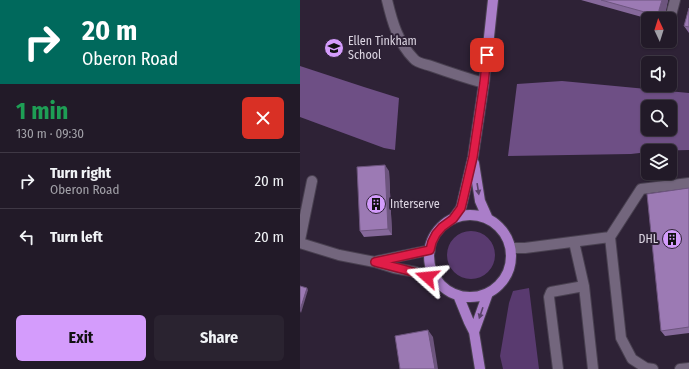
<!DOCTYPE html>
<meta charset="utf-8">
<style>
:root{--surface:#221a28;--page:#2a2330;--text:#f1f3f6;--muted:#a2a1a8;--line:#3f3845;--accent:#d49cfc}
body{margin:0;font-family:"Fira Sans Condensed",sans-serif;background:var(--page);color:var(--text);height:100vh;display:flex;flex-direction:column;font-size:15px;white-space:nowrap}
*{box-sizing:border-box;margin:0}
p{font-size:13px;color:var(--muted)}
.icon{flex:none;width:22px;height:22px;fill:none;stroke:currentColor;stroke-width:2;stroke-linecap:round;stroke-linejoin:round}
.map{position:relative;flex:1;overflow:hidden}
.drawer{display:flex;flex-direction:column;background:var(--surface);width:300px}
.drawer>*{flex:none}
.banner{background:#00695c;color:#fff;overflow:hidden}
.needle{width:26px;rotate:356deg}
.tools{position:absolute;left:341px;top:12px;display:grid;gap:8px}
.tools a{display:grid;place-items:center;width:36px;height:36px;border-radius:6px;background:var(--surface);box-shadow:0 1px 3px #0004,0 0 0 1px var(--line);font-size:20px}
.pin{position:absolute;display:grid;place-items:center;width:34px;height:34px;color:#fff;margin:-17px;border-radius:8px;box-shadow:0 2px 6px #0006}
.me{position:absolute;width:44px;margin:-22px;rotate:288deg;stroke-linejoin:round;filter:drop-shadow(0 0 3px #0008)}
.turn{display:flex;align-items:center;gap:14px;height:84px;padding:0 16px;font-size:18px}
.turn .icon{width:52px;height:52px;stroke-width:2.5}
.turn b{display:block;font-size:28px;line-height:34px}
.round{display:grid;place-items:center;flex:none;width:42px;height:42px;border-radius:6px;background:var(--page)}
.headline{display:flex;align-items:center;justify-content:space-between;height:68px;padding:0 16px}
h1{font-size:24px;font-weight:700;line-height:30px;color:#1e9e55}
.primary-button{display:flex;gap:8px;margin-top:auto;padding:8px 16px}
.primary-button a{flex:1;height:46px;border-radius:6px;background:var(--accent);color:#111;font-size:16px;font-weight:700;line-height:46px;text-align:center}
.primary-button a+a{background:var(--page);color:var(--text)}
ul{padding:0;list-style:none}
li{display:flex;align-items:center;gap:12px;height:56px;padding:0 16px;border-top:1px solid var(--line)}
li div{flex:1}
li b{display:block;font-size:15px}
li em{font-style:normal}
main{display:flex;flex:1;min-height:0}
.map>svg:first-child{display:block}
.green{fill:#593a6f}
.forest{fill:#6e4f85;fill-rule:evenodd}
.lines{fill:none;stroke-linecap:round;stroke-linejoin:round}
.minor-casing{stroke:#494050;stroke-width:12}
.major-casing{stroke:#494050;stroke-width:12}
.minor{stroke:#73667d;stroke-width:10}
.major{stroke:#aa7ec9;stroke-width:10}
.wall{fill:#86699b}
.shaded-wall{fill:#6d557e}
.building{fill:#9c7ab4;stroke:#6d557e}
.oneway{fill:#594269}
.route-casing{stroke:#92132f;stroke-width:10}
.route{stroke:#e11d48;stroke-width:7}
.labels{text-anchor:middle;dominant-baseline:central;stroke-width:4;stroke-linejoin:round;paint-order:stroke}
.poi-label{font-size:12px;fill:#dcd5e2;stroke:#2e2236;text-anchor:start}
</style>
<main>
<section class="drawer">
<div class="banner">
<div class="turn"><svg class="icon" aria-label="right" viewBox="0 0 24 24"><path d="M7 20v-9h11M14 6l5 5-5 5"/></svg><div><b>20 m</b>Oberon Road</div></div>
</div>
<div class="headline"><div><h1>1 min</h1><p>130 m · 09:30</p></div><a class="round" style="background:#d93025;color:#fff"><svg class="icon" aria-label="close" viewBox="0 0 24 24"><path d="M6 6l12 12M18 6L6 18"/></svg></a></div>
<ul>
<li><svg class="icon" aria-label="right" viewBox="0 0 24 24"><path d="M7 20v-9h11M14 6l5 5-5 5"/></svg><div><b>Turn right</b><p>Oberon Road</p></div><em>20 m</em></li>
<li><svg class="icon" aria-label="left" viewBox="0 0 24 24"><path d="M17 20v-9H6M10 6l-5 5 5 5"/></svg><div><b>Turn left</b></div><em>20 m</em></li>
</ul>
<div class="primary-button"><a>Exit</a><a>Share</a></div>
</section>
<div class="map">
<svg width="389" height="369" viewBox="0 0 389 369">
<rect width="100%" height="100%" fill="#2e2236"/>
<path class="green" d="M147 255a24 24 0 1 1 48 0a24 24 0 1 1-48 0Z
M229 288 239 369H203L200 356 209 303 213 291Z"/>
<path class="forest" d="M0 66 64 87 99 98 95 150 84 148 0 117Z
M262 81 389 93V150L348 151V152L331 154 208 156 217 84ZM348 107H370V129H348Z"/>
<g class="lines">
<defs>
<path id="minor" d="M87 0C92 21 98 43 114 59 117 63 125 64 131 66 148 72 166 78 184 83
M370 19 375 0
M363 42 364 41
M310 237 341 189 389 183
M0 240 12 181
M274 242 284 286 293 369
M0 243 39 255 75 262 94 268 116 272 138 281
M211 248H225L310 237 321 338 332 359 346 368 353 369
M77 261 130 250
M258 369 249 297 251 292 284 286
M380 369 389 368"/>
<path id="major" d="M174 163 180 201 188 219
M129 256a41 41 0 1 1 82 0a41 41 0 1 1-82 0Z
M153 219 161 208 173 157 184 83 193 0
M158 295 169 322 174 332 180 369
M174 332 188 293"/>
</defs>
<use href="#minor" class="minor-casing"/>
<use href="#major" class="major-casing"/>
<use href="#minor" class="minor"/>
<use href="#major" class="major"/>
</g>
<path class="wall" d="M281 0H368L364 19H349Z
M389 8V33L384 26Z
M89 171 92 235 64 237 60 231Z
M389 188V333L365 336 361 331Z"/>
<path class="shaded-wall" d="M362 0H368L364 19H361L359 16V10Z
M85 165 89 171 92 235 88 229Z
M7 288 8 290 1 313 0 311V310Z
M128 330 133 337 138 369H135Z"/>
<path class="building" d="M301 0H362L359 10V16Z
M389 8V27L384 26Z
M85 165 88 229 60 231 57 167Z
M389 188V327L361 331 347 194Z
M0 286 7 288 0 310Z
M128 330 135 369H100L95 336Z"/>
<defs><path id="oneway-solid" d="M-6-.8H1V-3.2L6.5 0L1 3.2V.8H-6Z"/></defs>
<g class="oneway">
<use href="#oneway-solid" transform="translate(178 189) rotate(81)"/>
<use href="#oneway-solid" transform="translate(181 313) rotate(109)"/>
</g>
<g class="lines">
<defs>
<path id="route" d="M127 277C110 270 92 267 75 262L130 250 132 242 136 234 142 227 153 219 161 208 163 200 173 157 184 83 187 55"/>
</defs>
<use href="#route" class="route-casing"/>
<use href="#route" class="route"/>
</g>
<defs>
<symbol id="school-disc" viewBox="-11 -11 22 22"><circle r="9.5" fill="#d49cfc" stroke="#2e2236"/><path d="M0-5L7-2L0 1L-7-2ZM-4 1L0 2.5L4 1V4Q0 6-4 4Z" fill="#111"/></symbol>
<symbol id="building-disc" viewBox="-11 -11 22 22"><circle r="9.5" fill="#d49cfc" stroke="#2e2236"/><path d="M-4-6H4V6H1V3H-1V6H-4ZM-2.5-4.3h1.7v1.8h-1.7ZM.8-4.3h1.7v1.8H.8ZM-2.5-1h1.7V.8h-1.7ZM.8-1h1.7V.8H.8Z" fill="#111"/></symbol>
</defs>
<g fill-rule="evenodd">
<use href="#school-disc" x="23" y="37" width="22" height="22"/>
<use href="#building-disc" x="65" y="193" width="22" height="22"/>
<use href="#building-disc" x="361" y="228" width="22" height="22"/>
</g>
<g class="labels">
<g class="poi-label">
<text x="48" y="41">Ellen Tinkham<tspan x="48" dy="14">School</tspan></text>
<text x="90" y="204">Interserve</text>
<text x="358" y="239" text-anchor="end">DHL</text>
</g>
</g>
</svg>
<div class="tools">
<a><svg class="needle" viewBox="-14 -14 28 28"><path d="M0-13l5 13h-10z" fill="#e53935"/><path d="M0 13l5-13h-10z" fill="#a2a1a8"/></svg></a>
<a><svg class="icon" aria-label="sound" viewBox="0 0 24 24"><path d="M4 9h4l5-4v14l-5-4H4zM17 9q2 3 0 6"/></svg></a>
<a><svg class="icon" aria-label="search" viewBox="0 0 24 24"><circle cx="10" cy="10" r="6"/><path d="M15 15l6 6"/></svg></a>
<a><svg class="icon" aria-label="layers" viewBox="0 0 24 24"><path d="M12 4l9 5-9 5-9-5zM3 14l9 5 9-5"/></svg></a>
</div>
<div class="pin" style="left:187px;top:55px;background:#d93025"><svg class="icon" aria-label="arrive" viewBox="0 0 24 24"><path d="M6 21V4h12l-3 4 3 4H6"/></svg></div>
<svg class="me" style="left:127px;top:277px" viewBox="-20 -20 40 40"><path d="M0-17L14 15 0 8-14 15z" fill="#e11d48" stroke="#fff" stroke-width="4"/></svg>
</div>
</main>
